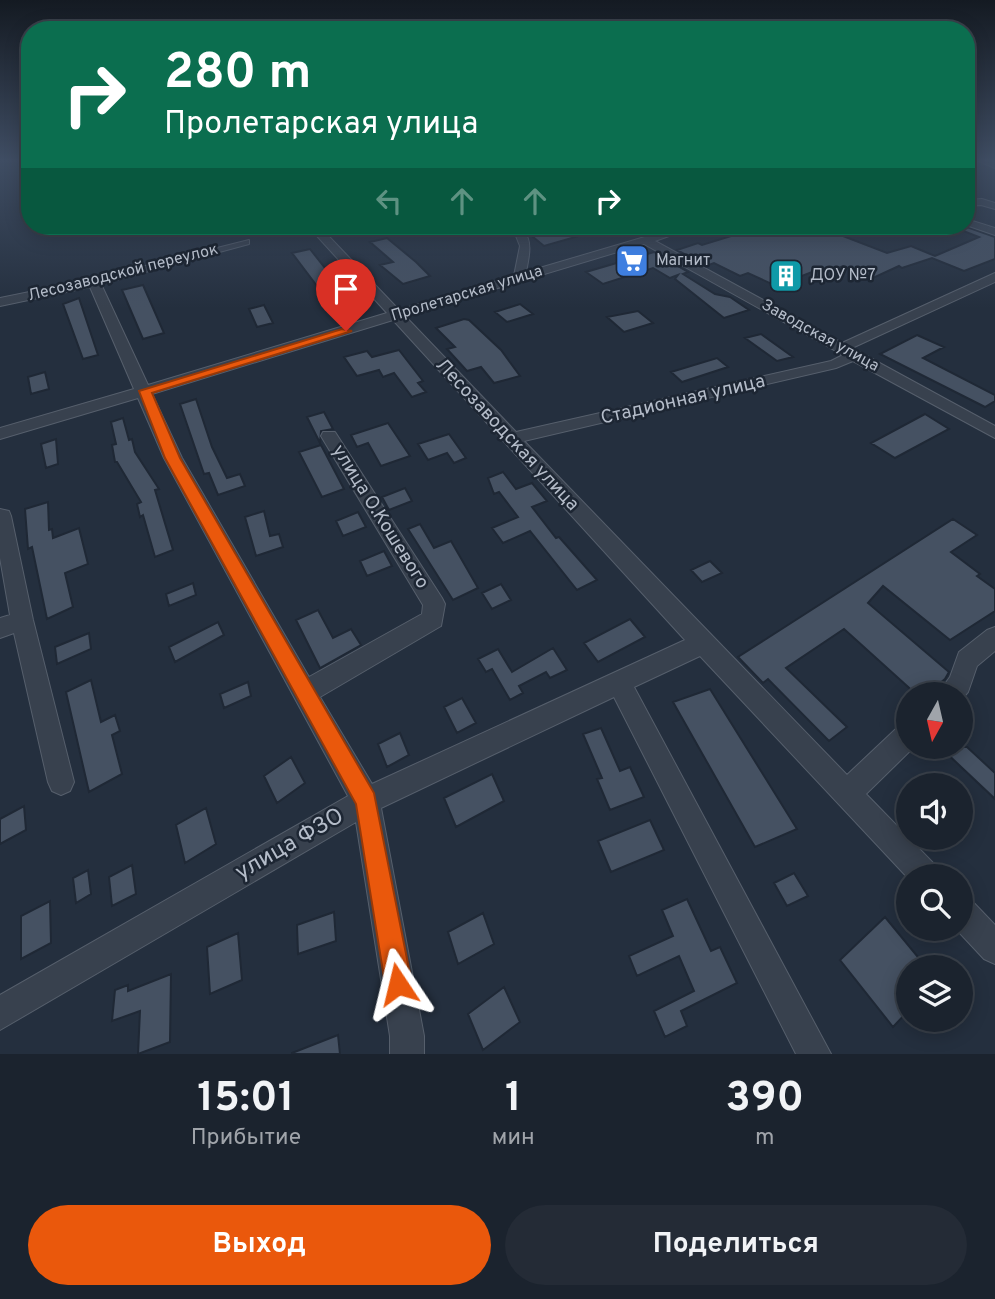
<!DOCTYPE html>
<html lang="ru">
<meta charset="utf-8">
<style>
:root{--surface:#1b232e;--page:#242b36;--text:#f1f3f6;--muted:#a0a4aa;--line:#39404a;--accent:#ea580c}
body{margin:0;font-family:Overpass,sans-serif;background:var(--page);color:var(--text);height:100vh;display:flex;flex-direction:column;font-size:26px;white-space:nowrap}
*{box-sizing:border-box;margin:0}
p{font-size:23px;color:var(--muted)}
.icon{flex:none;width:38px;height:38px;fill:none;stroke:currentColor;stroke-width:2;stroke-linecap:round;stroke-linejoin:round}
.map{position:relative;height:1054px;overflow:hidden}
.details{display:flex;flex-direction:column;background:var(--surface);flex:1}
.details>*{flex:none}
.banner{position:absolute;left:21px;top:21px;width:954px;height:214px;border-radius:28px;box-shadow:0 4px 18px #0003,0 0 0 2px var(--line);background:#0b6e4f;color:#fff;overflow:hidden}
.needle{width:46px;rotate:188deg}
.fabs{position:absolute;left:896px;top:682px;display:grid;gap:14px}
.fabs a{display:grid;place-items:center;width:77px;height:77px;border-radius:50%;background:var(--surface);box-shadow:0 4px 18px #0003,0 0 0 2px var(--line);font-size:35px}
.pin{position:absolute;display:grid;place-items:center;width:60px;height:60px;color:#fff;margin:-72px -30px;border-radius:50% 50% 50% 0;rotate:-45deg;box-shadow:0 0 7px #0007}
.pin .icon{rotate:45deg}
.me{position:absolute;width:77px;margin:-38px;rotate:350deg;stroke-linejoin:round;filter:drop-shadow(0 0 5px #0008)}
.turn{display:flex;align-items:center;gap:24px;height:147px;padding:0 28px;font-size:32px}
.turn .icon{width:91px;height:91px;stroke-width:2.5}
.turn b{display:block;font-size:49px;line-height:60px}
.lanes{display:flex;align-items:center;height:66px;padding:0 28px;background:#0003;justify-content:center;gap:35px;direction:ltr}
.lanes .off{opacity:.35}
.eta{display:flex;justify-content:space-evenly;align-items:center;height:119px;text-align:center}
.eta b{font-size:42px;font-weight:700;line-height:49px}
.cta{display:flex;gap:14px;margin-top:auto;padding:14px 28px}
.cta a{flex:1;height:80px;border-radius:42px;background:var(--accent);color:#fff;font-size:28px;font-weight:700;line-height:80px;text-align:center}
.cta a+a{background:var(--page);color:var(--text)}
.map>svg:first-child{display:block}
.building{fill:#455162;stroke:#1f2835;stroke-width:2}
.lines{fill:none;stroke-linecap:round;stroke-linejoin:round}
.minor-casing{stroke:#565f6c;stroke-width:2}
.minor{fill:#38414e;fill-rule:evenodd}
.route{fill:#ea580c;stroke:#983908;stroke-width:2}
.labels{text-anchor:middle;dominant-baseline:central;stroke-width:5;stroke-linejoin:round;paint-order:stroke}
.far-poi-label{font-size:16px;fill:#b4bcc9;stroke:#1d2633;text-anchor:start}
.far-street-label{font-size:16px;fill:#b4bcc9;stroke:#1d2633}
.street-label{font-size:19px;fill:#b4bcc9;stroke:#1d2633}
.near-street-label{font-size:23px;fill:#b4bcc9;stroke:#1d2633}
</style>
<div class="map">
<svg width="995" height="1054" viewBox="0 0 995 1054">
<rect width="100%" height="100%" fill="#242f3e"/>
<path class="building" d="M551 226H562L579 236 544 246 527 232Z
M764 226H817L887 253 911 246 935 256 979 237 953 227 964 226 995 237V259L964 271 932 258 902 268 899 266 873 278 843 266 824 274 817 270 776 286 748 273 740 276 714 263 706 266 677 250 698 243 702 245Z
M387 238 416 262 430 276 403 284 380 265 393 262 370 242Z
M310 249 351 301 348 302 357 314 337 319 326 303 329 302 292 253Z
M654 252 688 272 683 274 715 294 730 297 749 310 724 318 675 279 678 275 670 278 653 268 603 284 586 272Z
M143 285 164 333 143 339 122 290Z
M79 298 98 355 83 359 63 304Z
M520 304 533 314 507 322 495 312Z
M264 305 273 323 257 327 249 309Z
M638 311 653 323 624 332 607 317Z
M464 319 469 320 501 350 520 376 494 383 481 367 467 371 447 349 455 347 436 328Z
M761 334 793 357 777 361 745 338Z
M917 335 944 347 923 358 995 395V401L985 407 880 354Z
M399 350 423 381 418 383 426 392 412 397 394 373 383 377 379 370 357 376 344 357 367 351 372 357Z
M717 358 728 367 682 382 671 372Z
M45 372 49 389 31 394 28 377Z
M196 399 212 447 227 478 240 474 245 486 218 495 209 473 204 474 180 404Z
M324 412 333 429 321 431 320 443 307 417Z
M925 414 949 429 895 458 871 443Z
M123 418 129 440 132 439 135 452 159 489 155 490 173 550 155 557 143 515 140 517 137 504 141 502 117 462H115L112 445 116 444 111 422Z
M388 423 410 456 381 466 368 443 357 447 351 435Z
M449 434 466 458 454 463 447 453 428 460 418 444Z
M56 439 58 464 46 468 41 444Z
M321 445 344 489 322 497 299 452Z
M503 472 516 489 532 483 547 501 532 507 556 538 559 537 597 580 577 590 530 531 503 543 492 528 518 517 499 492 494 494 488 478Z
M405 488 412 501 389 510 382 497Z
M48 502 49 530 52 529 53 538 79 528 88 564 65 573 73 607 47 619 32 547 28 549 25 509Z
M264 511 270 536 279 534 283 547 256 556 245 517Z
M358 512 366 527 343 536 336 521Z
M953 519 977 535 951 552 980 574 977 576 995 589V611L950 640 883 586 868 603 949 672 945 679 925 695H917L844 629 786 668 847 727 829 741 768 679 763 683 738 657Z
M420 524 434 548 451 541 478 588 453 600 408 529Z
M384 551 392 566 367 576 360 561Z
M710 561 722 573 702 582 691 570Z
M193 583 196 595 169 606 166 594Z
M501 584 511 600 492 609 482 593Z
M318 610 333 638 351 629 361 645 320 668 296 620Z
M630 619 645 637 598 662 584 643Z
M218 622 224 635 175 662 169 647Z
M89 633 91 649 57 664 55 647Z
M553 648 567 670 550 678 546 672 519 686 523 693 510 700 492 669 486 672 478 659 498 649 512 672Z
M91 680 101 722 115 715 120 731 112 735 122 774 89 792 66 692Z
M248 682 251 696 224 708 220 694Z
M710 689 797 829 755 847 673 702Z
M462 698 476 723 457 733 444 707Z
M601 728 620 771 630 767 644 797 610 810 597 779 602 778 583 734Z
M400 733 409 755 387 767 378 744Z
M940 747H967L995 773V799Z
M291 757 305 783 277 803 264 776Z
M492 774 504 801 456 827 444 798Z
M24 806 26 830 0 844V819Z
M206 808 216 844 185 863 176 825Z
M650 820 664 850 611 872 598 841Z
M132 865 136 894 112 906 109 877Z
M88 870 91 894 76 903 73 878Z
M794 873 808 896 787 906 774 883Z
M687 899 711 951 720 947 737 983 681 1011 687 1026 665 1037 654 1011 694 991 679 956 637 976 629 956 673 936 662 910Z
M50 901 51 943 21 959V916Z
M334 912 336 941 298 954 297 925Z
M483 913 494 944 458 964 448 932Z
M885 917 927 968H908V1011L893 1027 840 960Z
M238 933 242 980 210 994 207 947Z
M171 974 170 1042 138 1054 140 1011 112 1021 115 990 128 985V991Z
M504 987 520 1022 483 1050 468 1014Z
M338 1035 340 1054H292V1053Z"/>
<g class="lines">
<defs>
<path id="minor" d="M980 160 995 162V168L981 162Z
M982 199 995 203V209L981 205 966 206V200Z
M966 219 995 228V235L966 225Z
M308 226H319L399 310 514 276 520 246 516 236 498 226C534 226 532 243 526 272L682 226H697L655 241 842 343 995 273V282L852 348 995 426V438L853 361 836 368 524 441 847 775 899 726 908 722V747H914L866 794 937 867 942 877 908 878 700 656 634 687 831 1054H796L614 697 381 808 424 1036V1054H390V1036L356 822 0 1030V995L348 796 164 458 138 398 0 439V428L134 389 90 287 0 306V298L93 279 249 240V244L101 284 148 385 387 313ZM644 244 843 355 831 361 516 432 405 316ZM393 320 685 640 372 784 320 697 441 626 445 604 442 598 335 432H323L321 436 423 605 422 614 309 677 182 458 152 394Z
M0 509 9 511 11 516 33 620 74 782 70 791 61 795 52 791 48 782 14 633 0 638V618L10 615 0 558Z
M995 627V651L977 666 968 692 961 700V695H937L950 677 959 652 987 630Z
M961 897 972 901 995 925V964L984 959 956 929H961Z"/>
</defs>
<use href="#minor" class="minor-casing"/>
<use href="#minor" class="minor"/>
</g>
<linearGradient id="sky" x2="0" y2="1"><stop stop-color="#141a22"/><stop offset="0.52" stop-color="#3f4d63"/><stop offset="1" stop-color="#3f4d63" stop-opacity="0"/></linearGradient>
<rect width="995" height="308" fill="url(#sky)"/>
<path class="route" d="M342 329 352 331 152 393 180 458 374 793 412 984 408 993 398 997 389 993 385 984 356 804 165 458 139 391Z"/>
<defs>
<symbol id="supermarket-square" viewBox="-11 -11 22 22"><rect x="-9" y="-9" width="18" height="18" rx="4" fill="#3f7fe0" stroke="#1d2633"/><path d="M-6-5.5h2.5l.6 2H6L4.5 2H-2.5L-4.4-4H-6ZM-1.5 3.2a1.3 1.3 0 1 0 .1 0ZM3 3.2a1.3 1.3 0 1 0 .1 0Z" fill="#fff"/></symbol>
<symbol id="building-square" viewBox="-11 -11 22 22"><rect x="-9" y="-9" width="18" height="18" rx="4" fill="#0f9aa8" stroke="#1d2633"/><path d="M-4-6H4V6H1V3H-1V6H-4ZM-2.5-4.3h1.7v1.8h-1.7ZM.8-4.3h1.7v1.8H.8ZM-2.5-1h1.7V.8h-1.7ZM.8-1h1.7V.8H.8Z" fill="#fff"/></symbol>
</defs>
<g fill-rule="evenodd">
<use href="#supermarket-square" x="613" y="242" width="38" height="38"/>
<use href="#building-square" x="767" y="257" width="38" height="38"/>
</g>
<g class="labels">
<g class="far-poi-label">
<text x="656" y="261">Магнит</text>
<text x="810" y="276">ДОУ №7</text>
</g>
<g class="far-street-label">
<text transform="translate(123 273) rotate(-14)">Лесозаводской переулок</text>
<text transform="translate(467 294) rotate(-17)">Пролетарская улица</text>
<text transform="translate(820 336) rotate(29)">Заводская улица</text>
</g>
<g class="street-label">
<text transform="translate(683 400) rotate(-13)">Стадионная улица</text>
<text transform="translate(507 435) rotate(47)">Лесозаводская улица</text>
<text transform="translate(380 517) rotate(58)">улица О.Кошевого</text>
</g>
<g class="near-street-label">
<text transform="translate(290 845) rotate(-30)">улица ФЗО</text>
</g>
</g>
</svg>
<div class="fabs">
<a><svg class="needle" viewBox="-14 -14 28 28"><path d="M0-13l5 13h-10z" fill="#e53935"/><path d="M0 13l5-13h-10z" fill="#a0a4aa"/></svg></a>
<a><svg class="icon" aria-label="sound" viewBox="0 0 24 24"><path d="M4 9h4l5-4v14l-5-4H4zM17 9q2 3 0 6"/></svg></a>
<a><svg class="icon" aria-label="search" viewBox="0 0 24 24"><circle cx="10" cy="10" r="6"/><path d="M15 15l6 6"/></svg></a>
<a><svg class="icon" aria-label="layers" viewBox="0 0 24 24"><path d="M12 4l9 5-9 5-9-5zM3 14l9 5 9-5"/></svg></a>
</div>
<div class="pin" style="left:346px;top:331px;background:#d93025"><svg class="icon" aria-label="arrive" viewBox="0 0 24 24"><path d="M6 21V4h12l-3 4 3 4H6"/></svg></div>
<svg class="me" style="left:398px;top:984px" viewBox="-20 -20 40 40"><path d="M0-17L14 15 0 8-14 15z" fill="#ea580c" stroke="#fff" stroke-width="4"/></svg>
<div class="banner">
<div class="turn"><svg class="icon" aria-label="right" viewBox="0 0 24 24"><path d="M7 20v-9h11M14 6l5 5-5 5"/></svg><div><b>280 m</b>Пролетарская улица</div></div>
<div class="lanes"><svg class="icon off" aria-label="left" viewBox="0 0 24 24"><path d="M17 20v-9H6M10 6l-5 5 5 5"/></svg><svg class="icon off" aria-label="ahead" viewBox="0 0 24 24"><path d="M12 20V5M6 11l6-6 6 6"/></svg><svg class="icon off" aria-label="ahead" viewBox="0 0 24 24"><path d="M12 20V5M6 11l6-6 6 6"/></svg><svg class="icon" aria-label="right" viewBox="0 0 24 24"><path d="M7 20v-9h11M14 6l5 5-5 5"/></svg></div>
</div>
</div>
<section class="details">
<div class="eta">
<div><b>15:01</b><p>Прибытие</p></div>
<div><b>1</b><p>мин</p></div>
<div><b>390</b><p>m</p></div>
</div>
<div class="cta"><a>Выход</a><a>Поделиться</a></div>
</section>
